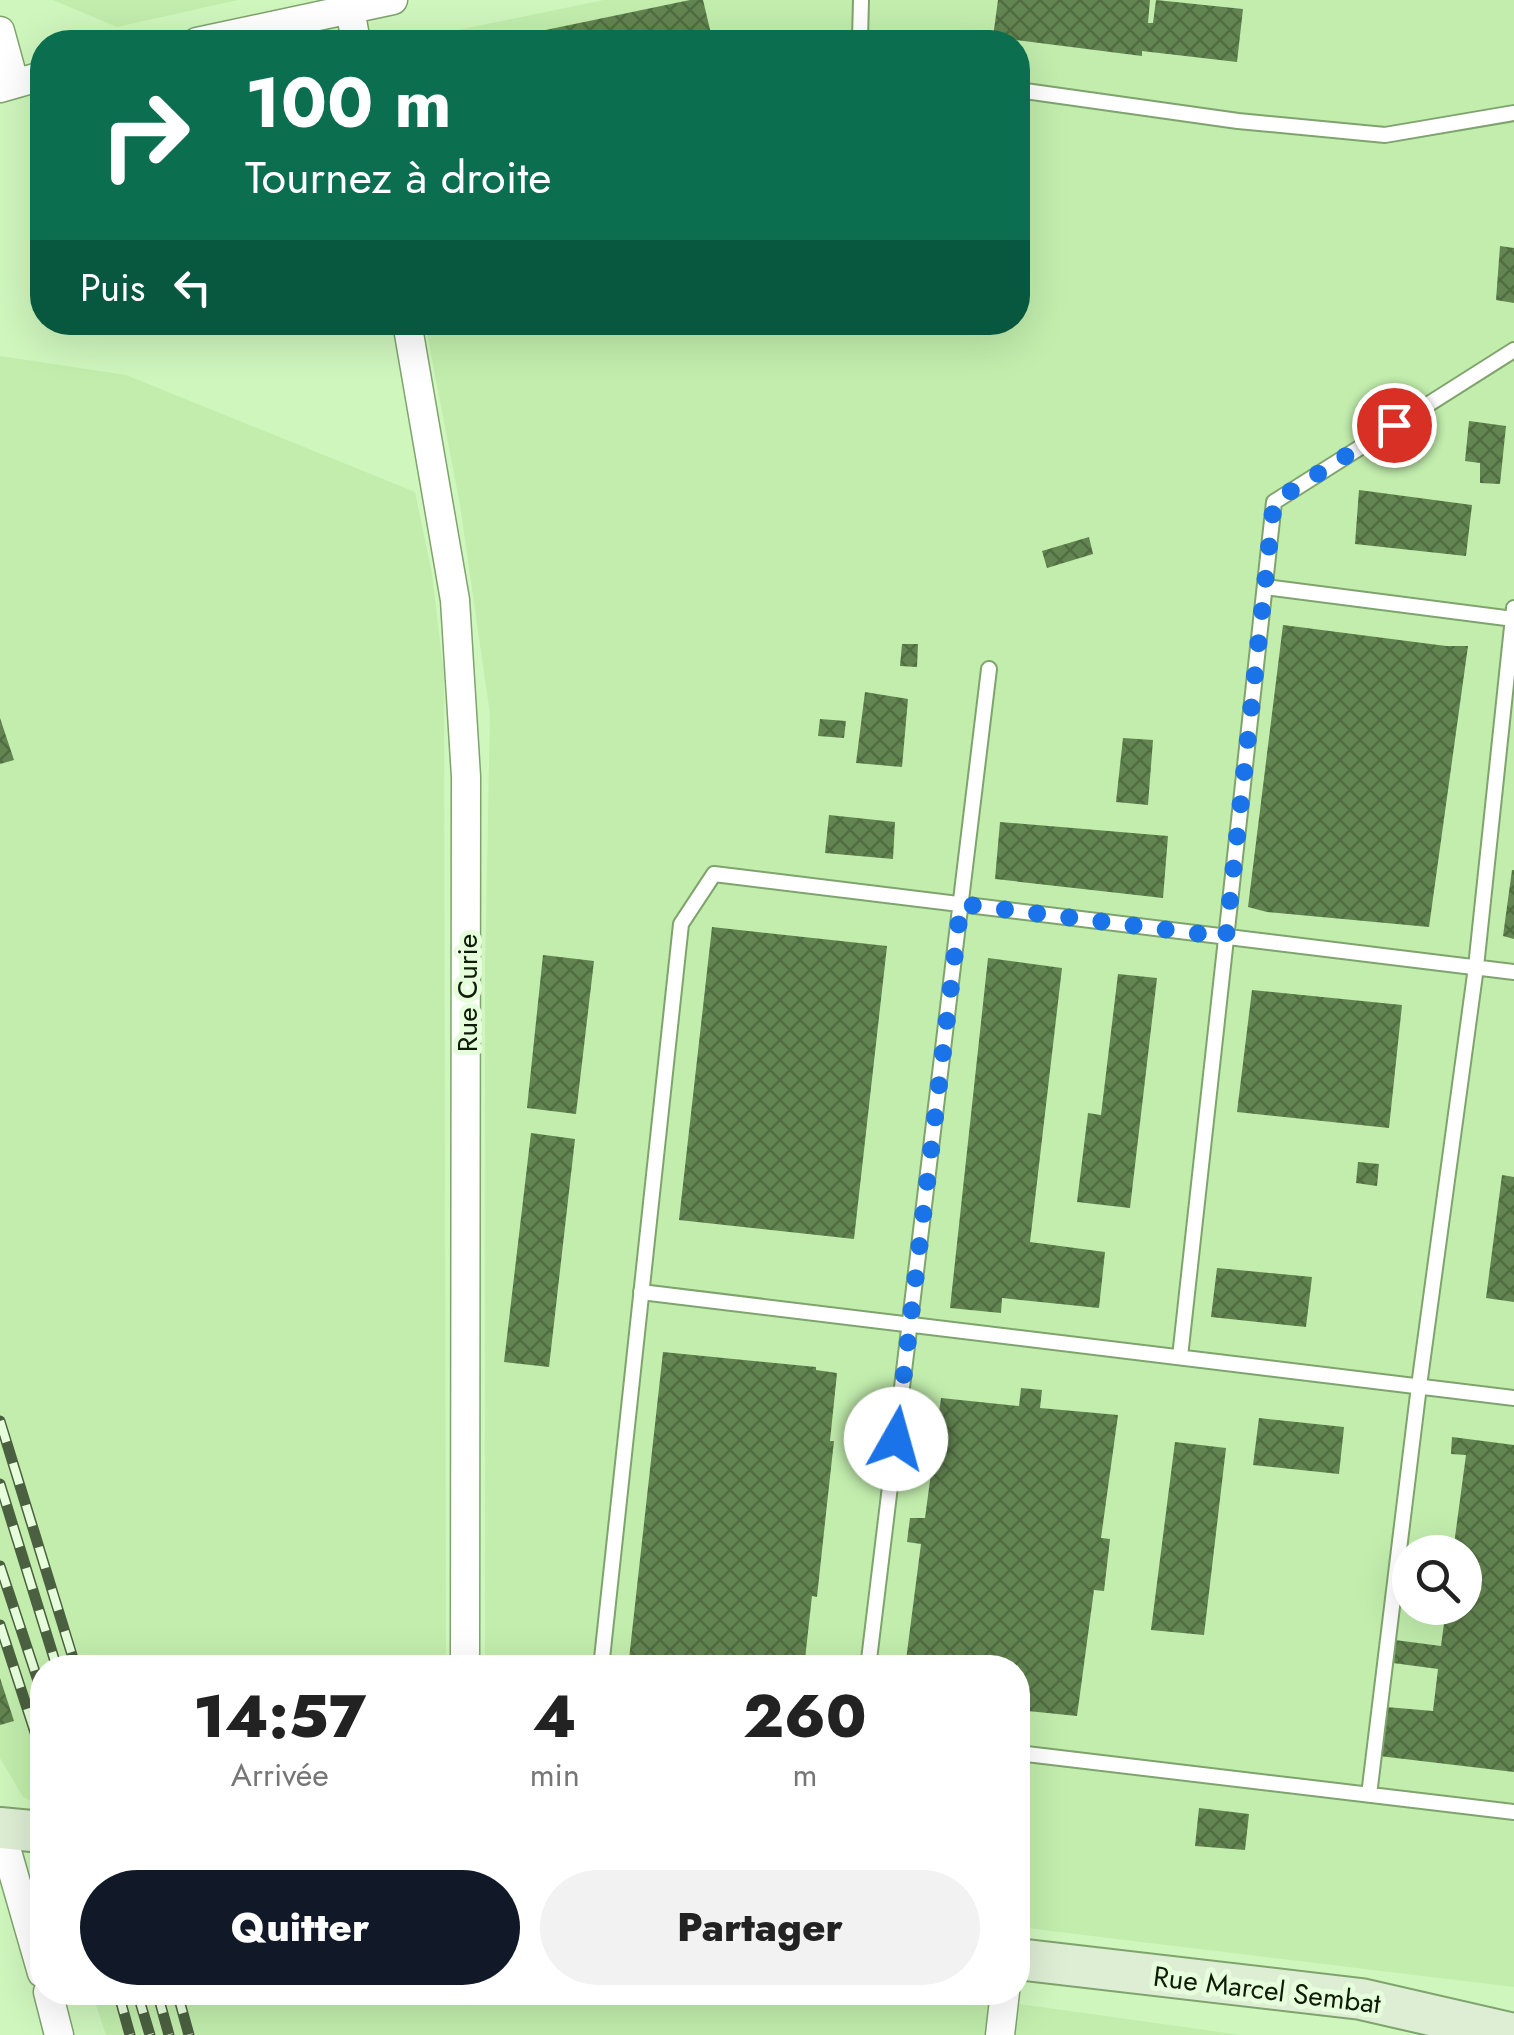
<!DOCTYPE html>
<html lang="fr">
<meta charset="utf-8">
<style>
:root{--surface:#fff;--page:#f2f2f2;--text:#222;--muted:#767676;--accent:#111827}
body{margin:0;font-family:Jost,sans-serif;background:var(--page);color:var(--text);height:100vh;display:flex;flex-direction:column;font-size:38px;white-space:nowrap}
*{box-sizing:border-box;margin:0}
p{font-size:32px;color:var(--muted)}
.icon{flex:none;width:55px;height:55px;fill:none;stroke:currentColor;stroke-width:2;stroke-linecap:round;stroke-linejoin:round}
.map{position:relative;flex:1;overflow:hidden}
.drawer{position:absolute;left:30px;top:1655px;width:1000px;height:350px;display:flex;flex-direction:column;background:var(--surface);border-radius:40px;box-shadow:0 10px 40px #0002}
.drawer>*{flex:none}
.top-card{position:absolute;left:30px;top:30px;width:1000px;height:305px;border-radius:40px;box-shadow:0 10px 40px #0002;background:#0b6e4f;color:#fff;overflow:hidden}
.tools{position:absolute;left:1392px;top:1535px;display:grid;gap:20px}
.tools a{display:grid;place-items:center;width:90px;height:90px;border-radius:50%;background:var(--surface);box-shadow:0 10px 40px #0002;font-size:50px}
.pin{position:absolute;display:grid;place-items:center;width:85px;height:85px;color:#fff;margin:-42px;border:5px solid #fff;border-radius:50%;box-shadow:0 2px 10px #0007}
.me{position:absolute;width:110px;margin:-55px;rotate:7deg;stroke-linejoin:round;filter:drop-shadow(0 0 8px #0008)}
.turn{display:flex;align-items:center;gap:35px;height:210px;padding:0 50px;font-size:45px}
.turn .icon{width:130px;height:130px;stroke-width:2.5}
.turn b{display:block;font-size:70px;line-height:85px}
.then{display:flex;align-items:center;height:95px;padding:0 50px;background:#0003;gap:20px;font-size:38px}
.eta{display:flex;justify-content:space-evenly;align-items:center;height:170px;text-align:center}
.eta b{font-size:60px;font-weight:800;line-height:70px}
.cta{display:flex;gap:20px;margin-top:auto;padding:20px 50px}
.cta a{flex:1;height:115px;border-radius:60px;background:var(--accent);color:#fff;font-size:40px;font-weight:800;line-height:115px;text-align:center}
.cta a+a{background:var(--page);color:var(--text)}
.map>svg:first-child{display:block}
.built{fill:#c2edad;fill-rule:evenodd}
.building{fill:url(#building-cross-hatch)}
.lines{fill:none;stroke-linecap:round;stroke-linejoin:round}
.lane-casing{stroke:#7fa36d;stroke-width:18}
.street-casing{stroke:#7fa36d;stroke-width:31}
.secondary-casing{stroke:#7fa36d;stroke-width:44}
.lane{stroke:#fff;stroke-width:14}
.street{stroke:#fff;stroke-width:28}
.secondary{stroke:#ddeed4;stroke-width:40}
.rail-casing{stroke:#4b6040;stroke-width:11}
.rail{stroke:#e7fedc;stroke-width:8;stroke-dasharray:22;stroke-linecap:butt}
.route{stroke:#1a73e8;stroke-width:18;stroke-dasharray:0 32.4}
.labels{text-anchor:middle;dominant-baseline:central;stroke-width:10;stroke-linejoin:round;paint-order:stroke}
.street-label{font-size:28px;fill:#0f1d08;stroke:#e7fedc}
</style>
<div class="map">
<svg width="1514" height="2035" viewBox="0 0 1514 2035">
<defs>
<pattern id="building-cross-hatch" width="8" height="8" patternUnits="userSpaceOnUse" patternTransform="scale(2.5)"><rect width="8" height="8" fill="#638551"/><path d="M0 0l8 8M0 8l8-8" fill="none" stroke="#506c41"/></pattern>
</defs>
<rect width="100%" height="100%" fill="#cff6bd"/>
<path class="built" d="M53 0H238L117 27Z
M604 0H1514V1987L1018 1927V1668L485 1667V970L490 714 460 505 425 323 1018 322V42H399ZM1410 1552H1465V1608H1410Z
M0 356 126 375 415 492 432 574 444 675 446 1667 42 1668V1806L23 1797 0 1758Z
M935 1992 1241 2035H106L92 1993Z"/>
<path class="building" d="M690 0H703L713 42H538L536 32Z
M998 0H1150L1148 23H1153L1156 0 1243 9 1237 62 1142 51V56L993 37Z
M1500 246 1514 248V303L1496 300Z
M1469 421 1506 426 1500 484 1480 483V463L1465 461Z
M1359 490 1472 505 1466 556 1355 544Z
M1089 537 1093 554 1047 568 1042 551Z
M1283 625 1446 646H1468L1429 927 1267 912 1248 907Z
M902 644H918L917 667 900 666Z
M865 692 908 699 902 767 856 763Z
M0 718 14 760 0 764Z
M820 719 846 721 844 738 818 736Z
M1123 738 1153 740 1148 805 1116 802Z
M829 815 895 822 893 859 825 853Z
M1000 822 1168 836 1163 898 995 879Z
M1512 870H1514V939L1503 936Z
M712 927 887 946 854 1239 679 1220Z
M543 955 594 961 576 1114 527 1108Z
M988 958 1062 968 1030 1242 1105 1252 1099 1308 1002 1298 1001 1313 950 1308Z
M1118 974 1157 978 1130 1208 1077 1202 1088 1113 1101 1115Z
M1252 990 1402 1005 1389 1128 1237 1112Z
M531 1133 575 1139 549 1367 504 1362Z
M1358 1162 1379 1164 1377 1186 1356 1183Z
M1502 1175 1514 1177V1302L1486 1298Z
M1217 1268 1312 1277 1306 1327 1211 1317Z
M663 1352 816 1367V1370L837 1373 830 1441H834L827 1504 817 1597 812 1596 804 1668H628Z
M1021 1388 1042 1390 1040 1408 1118 1415 1101 1538 1110 1539 1104 1591 1094 1590 1077 1716 1018 1710V1668H905L921 1544 907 1542 910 1518H925L941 1398 1019 1406Z
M1259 1418 1344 1427 1339 1474 1253 1465Z
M1452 1437 1514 1445V1772L1379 1756 1386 1707 1433 1711 1438 1669 1393 1663 1395 1640 1441 1646 1446 1608H1465V1552H1453L1466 1455 1451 1454Z
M1175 1442 1226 1448 1204 1635 1151 1630Z
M0 1678 14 1721 0 1725Z
M1199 1808 1249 1814 1245 1850 1195 1846Z"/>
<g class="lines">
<defs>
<path id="lane" d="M861 0 860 39 864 42
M1018 90 1238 121 1385 135 1514 113
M1265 587 1514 619
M641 1292 1514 1398
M1180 1357 1274 502 1514 350
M601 1668 681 924 714 874 1514 972
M868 1668 989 669
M1018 1753 1514 1812
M1369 1795 1419 1386 1476 967 1514 608"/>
<path id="street" d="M350 9 356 42
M0 31 14 82
M197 42 393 0
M0 88 42 76
M407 322 455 600 466 777 465 1668
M0 1827 42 1973
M48 1992 59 2035
M1000 2035 1005 1992"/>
<path id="secondary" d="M0 1828 42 1832
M1018 1959 1361 1999 1514 2034"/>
</defs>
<use href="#lane" class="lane-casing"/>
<use href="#street" class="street-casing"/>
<use href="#secondary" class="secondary-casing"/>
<use href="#lane" class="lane"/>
<use href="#street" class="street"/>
<use href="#secondary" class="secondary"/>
<defs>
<path id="rail" d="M0 1421 76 1668
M0 1484 57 1668
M0 1566 42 1693
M0 1625 42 1754
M118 1992 130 2035
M137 1992 150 2035
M157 1992 169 2035
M177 1992 189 2035"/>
</defs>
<use href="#rail" class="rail-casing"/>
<use href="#rail" class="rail"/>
</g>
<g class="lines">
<path class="route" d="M896 1439 961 904 1226 937 1274 502 1394 425"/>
</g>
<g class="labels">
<g class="street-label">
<text transform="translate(467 993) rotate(-90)">Rue Curie</text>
<text transform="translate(1267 1990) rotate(7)">Rue Marcel Sembat</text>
</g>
</g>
</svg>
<div class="tools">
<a><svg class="icon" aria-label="search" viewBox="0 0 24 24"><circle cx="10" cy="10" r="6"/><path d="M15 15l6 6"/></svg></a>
</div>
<div class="pin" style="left:1394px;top:425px;background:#d93025"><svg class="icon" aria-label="arrive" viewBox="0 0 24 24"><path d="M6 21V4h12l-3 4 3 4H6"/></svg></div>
<svg class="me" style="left:896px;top:1439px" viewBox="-20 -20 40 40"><circle r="19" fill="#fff"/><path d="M0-13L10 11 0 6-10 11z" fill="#1a73e8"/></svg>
<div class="top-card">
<div class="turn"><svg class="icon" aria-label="right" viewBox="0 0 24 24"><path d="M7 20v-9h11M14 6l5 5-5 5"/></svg><div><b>100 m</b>Tournez à droite</div></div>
<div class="then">Puis<svg class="icon" aria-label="left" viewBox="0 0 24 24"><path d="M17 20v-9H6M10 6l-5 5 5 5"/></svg></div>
</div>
<section class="drawer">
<div class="eta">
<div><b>14:57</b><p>Arrivée</p></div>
<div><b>4</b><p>min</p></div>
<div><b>260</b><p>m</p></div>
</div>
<div class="cta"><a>Quitter</a><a>Partager</a></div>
</section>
</div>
